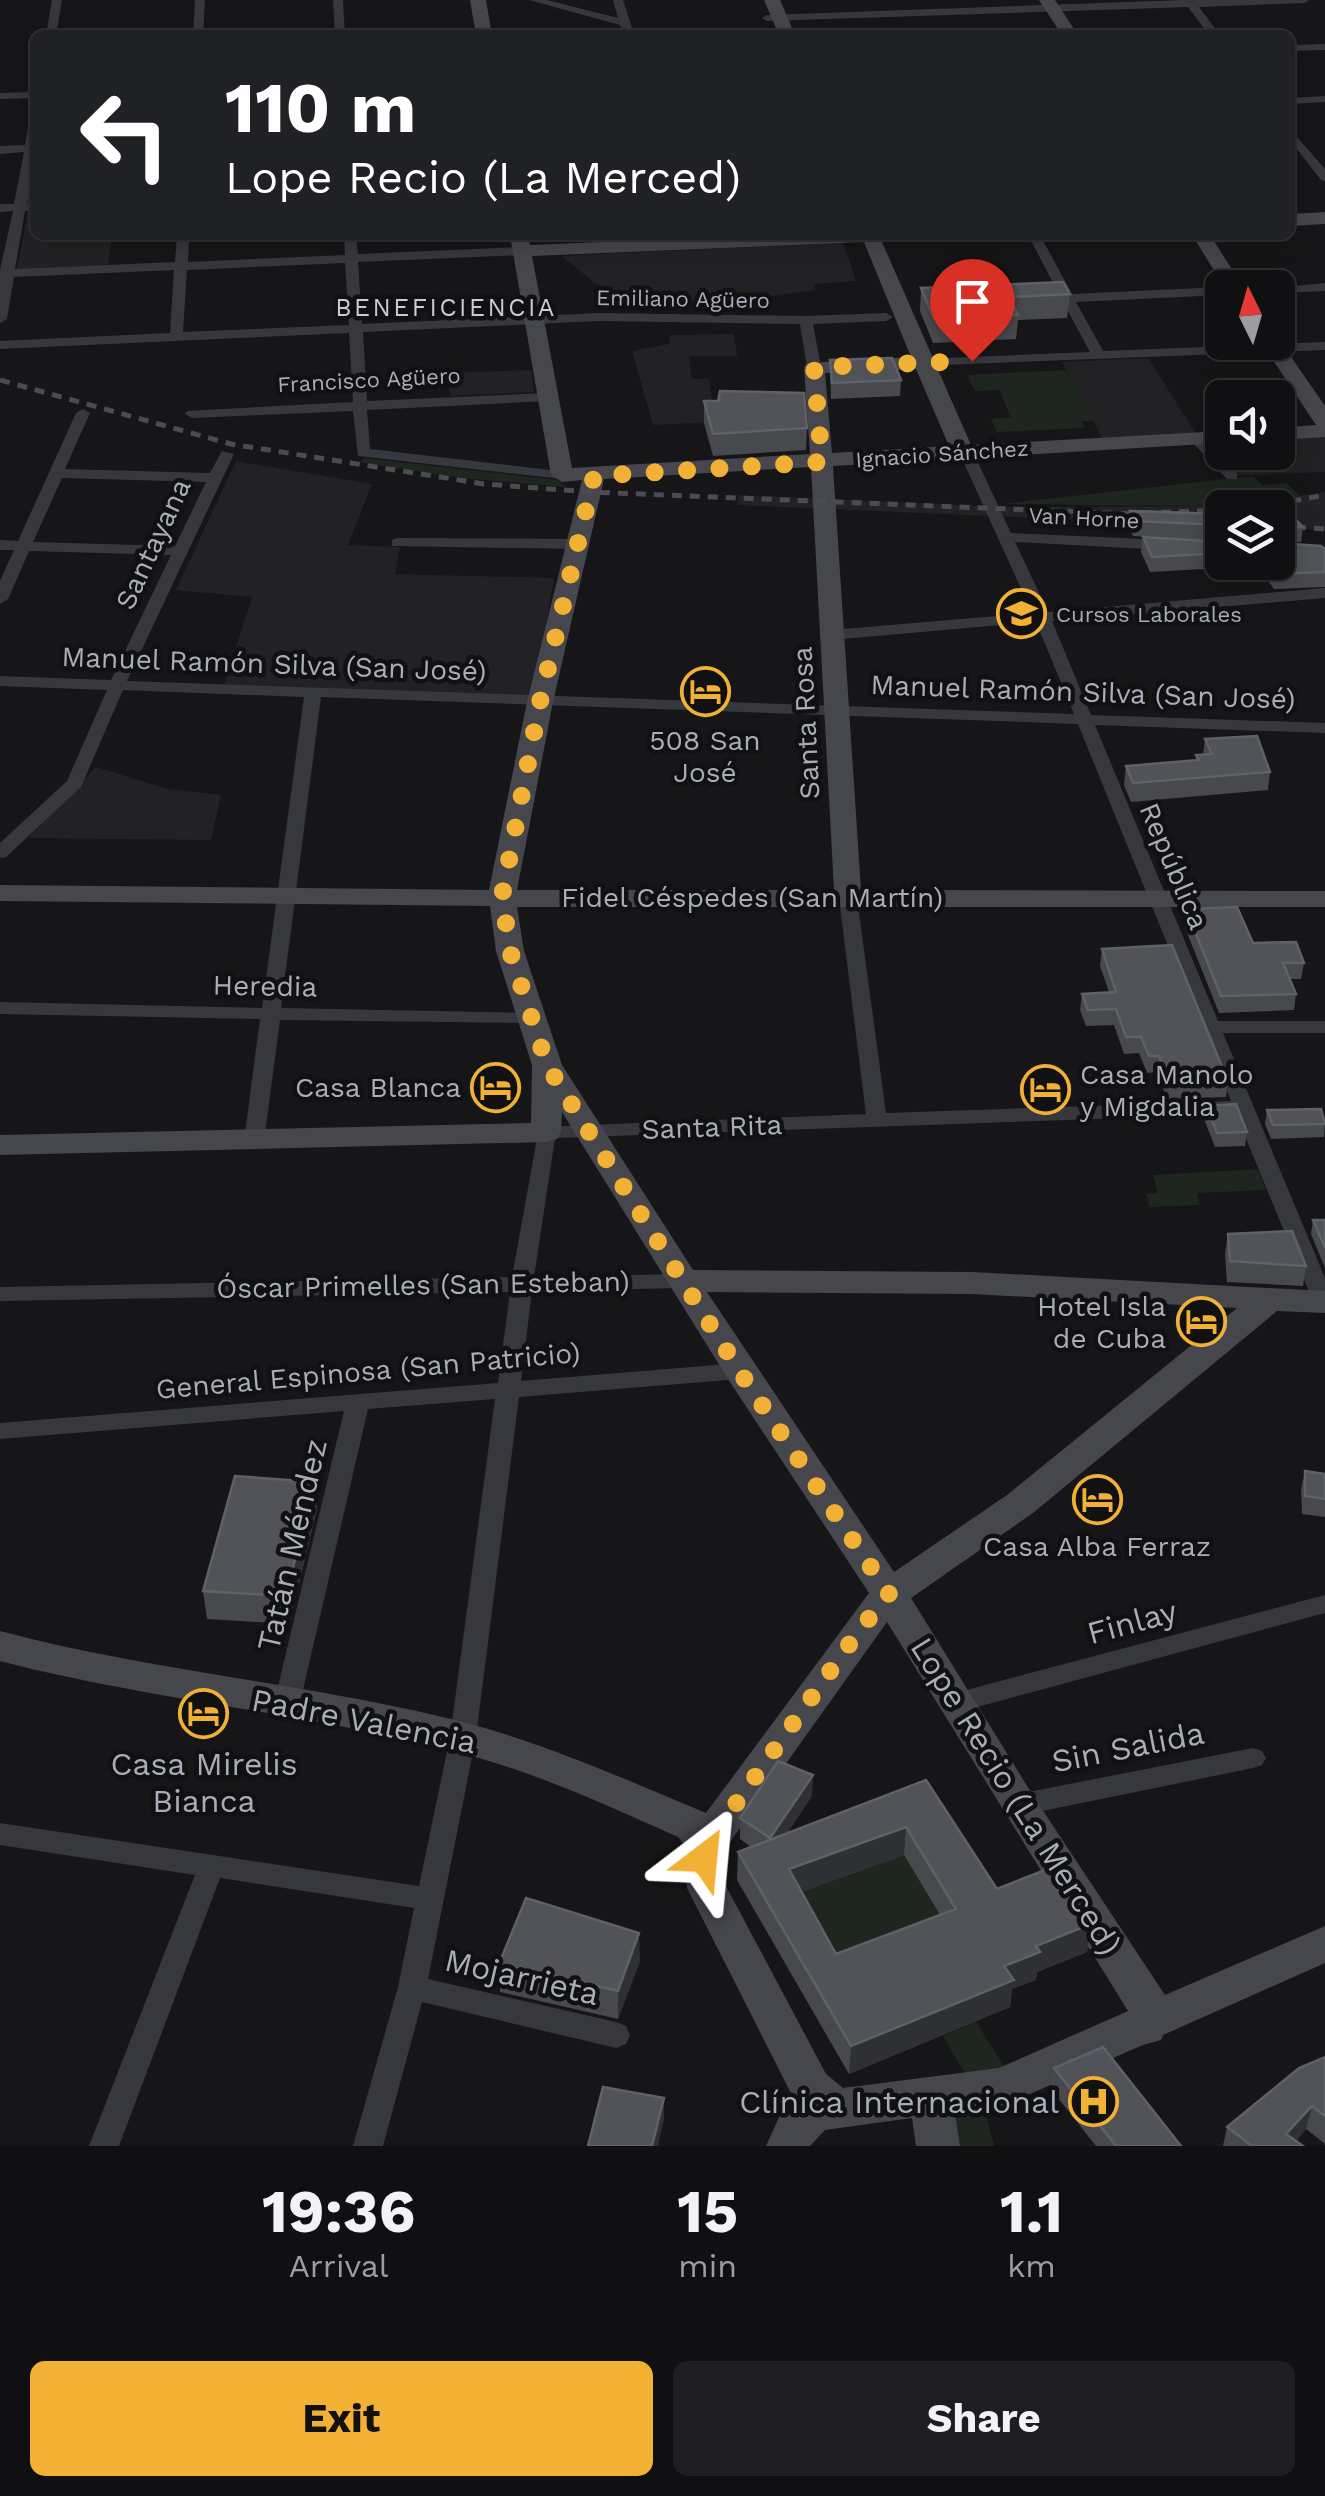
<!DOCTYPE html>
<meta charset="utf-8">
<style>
:root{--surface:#101012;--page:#1e1e20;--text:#f1f3f6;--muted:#9c9d9f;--line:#303032;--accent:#f2b134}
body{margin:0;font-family:"Work Sans",sans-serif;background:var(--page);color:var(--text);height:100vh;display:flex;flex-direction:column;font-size:38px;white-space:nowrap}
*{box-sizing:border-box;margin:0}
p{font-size:32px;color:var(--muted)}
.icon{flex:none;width:55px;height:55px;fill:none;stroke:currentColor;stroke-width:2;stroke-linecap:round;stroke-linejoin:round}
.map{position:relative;height:2146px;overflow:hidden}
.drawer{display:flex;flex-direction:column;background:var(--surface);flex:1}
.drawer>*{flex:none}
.guide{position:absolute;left:30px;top:30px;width:1265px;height:210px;border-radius:15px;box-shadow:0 5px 25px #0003,0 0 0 2px var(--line);background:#202124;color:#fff;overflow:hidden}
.needle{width:65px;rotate:355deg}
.fabs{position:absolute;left:1205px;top:270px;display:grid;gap:20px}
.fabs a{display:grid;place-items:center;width:90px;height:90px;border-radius:15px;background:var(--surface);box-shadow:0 5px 25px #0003,0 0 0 2px var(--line);font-size:50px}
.pin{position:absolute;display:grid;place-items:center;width:85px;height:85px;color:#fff;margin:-102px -42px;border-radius:50% 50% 50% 0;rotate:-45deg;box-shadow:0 0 10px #0007}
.pin .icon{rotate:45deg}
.me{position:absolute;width:110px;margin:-55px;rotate:29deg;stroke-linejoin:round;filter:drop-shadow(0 0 8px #0008)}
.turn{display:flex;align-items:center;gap:35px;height:210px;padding:0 30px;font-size:45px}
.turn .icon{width:130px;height:130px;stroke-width:2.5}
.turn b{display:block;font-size:70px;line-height:85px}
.eta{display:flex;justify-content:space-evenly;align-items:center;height:170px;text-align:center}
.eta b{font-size:60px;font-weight:700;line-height:70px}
.action{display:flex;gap:20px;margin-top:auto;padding:20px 30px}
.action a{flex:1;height:115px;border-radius:15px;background:var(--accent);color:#111;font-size:40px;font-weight:700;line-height:115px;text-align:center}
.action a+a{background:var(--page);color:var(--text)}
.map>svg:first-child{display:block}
.built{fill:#222225}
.green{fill:#1e261f}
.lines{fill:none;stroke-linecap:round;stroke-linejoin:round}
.street{fill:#37383d;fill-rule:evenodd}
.secondary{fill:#45474d;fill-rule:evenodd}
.rail{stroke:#4a4c52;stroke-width:5;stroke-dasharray:10 8;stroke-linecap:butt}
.wall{fill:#47494d;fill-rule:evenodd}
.shaded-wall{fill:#2f3033}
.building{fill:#525359;stroke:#5f6168;stroke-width:2.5;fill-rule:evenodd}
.route{stroke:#f2b134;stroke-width:18;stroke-dasharray:0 32.4}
.labels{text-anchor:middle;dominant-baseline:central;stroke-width:9;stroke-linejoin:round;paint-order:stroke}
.far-street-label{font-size:22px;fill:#a8adb8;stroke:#111113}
.far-poi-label{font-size:22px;fill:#a8adb8;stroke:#111113;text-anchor:start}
.far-neighbourhood-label{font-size:25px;letter-spacing:2.5px;fill:#c9ccd4;stroke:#111113}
.street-label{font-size:28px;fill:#a8adb8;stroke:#111113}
.poi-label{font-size:28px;fill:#a8adb8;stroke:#111113}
.near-street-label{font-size:32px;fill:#a8adb8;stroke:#111113}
.near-poi-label{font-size:32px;fill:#a8adb8;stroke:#111113}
</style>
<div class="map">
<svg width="1325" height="2146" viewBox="0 0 1325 2146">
<rect width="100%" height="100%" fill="#161618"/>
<path class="built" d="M28 211H35V235H112L108 265 17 269Z
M843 242 856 281 814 284 815 290 662 311 595 283 561 256Z
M734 334 737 356H689L692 379H709L715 422 653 425 632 351 669 344 670 335Z
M1148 358 1197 435 1103 440 1062 362Z
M531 370 534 392 450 396 448 373Z
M1325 431V472L1232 476 1196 438 1222 437V452H1278V434Z
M236 461 372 484 348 545 400 547 395 574 554 578 534 696 224 685 252 597 176 590Z
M1325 492V530L1278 528V508H1222V526L737 505 739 495 1002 507 1229 506Z
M96 767 168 789 221 795 211 840 28 838Z"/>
<path class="green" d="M1066 370 1094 421H1082L1085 428 997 432 991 419 1011 417 999 390 975 391 967 375Z
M364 458 559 480 565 487 460 478 360 462Z
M1253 476 1262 485 1287 483 1302 498 1229 506 1001 504Z
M1258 1169 1266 1190 1197 1193 1200 1205 1150 1207 1146 1194 1158 1193 1153 1175Z
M904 1855 953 1937 834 1982 787 1897Z
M976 2022 1009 2074 966 2075 943 2036Z
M985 2109 994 2146H959L956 2118Z"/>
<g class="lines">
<path class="street" d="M52 0H62L56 35H46Z
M195 0H205L203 35H193Z
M333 0H343L345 35H335Z
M529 0H547L618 18 613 0H623L633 31 772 29 777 32 773 35H623L620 25Z
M1183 0H1309L1304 3 1199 7 1220 35H1209L1188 7 767 21 762 18 767 15Z
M1325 44V50L1290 51V45Z
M35 92V98L0 99V93Z
M1325 96V102L1290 104V98Z
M35 119V155L27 204 35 203V211H25L15 269 175 262 177 235H189L188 262 345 255 344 235H356L358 254 522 247 528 251 522 255 358 262 362 324 599 313 806 316 886 313 893 317 886 321 813 324 821 367 814 371 807 367 800 324 599 321 363 332 367 401 548 393 555 397 548 401 367 410 370 449 567 472V478L562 479 358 456 353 411 192 418 185 414 187 411 353 402 349 333 0 349V341L170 333 174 270 14 277 7 319 0 323V270L13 211 0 212V204H14L24 152 0 154V146L25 145 29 122ZM345 263 349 325 183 332 187 270Z
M1290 129 1325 169V181L1321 180 1290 140Z
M1028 235H1040L1072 294 1222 287 1224 288 1222 295 1076 302 1103 351 1325 342V350L917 366V360L922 359 1090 352 1063 302 1045 303 1038 299 1059 294Z
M1325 283V291L1278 293V288H1273Z
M83 409 90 413 65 469 210 473 222 451 234 454 127 681 1074 714 1036 622 831 640 823 635 831 630 1032 613 959 452 966 448 973 452 1011 533 1166 540 1174 545 1166 550 1015 542 1048 612 1325 588V598L1052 621 1091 715 1325 723V733L1095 725 1218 1021H1325V1033H1223L1325 1278V1311L1317 1309 1314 1304 1236 1114 555 1138 534 1277 685 1274 693 1276 696 1281 693 1286 685 1288 532 1291 521 1381 740 1363 748 1365 751 1371 748 1377 740 1379 519 1397 476 1737 428 1979 616 2022 626 2026 630 2035 626 2044 616 2048 422 2002 383 2146H353L398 1987 414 1908 220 1878 119 2146H89L195 1875 0 1845V1823L419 1886 450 1737 495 1399 368 1409 300 1703 296 1710 287 1713 278 1710 274 1703 344 1411 0 1439V1423L498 1383 510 1292 0 1301V1287L512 1277 539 1127 866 1114 839 898 848 892 857 898 886 1113 1231 1101 1078 724 321 697 281 1008 529 1013 536 1015 539 1019 536 1023 280 1020 264 1141 254 1148 244 1141 260 1019 0 1014V1002L262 1008 304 697 123 690 81 787 6 857 0 858V843L67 781 107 690 0 686V676L111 680 171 555 29 551 8 599 0 604V581L14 550H0V540L18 541 76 413ZM62 478 206 482 175 546 33 542Z
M1196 434 1201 435 1237 473V479H1227L1191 441V435Z
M397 538 578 539 586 544 578 549 392 546V540Z
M1325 1595V1613L955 1713 946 1710 942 1703 946 1696 955 1693Z
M1253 1748 1262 1751 1266 1758 1262 1765 1253 1768 1018 1816 1009 1813 1005 1805 1009 1797 1018 1794Z"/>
<path class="secondary" d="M470 0H486L492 35H476Z
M764 0H780L795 35H779Z
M1039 0H1055L1078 35H1062Z
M1325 212V224L1290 226V214Z
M510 235H528L530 245 768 235H913L904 241 882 242 971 445 1222 431V443L833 466 861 890 1325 891V907H517L524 951 562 1065 693 1270 972 1272 1325 1291V1313L1277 1311 1033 1513 911 1598 1032 1794 1165 1995 1325 1926V1963L1163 2035 1161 2040 1143 2045 1002 2106 955 2113 960 2146H916L912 2118 825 2130 810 2146H766L780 2115 795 2101 687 1888 685 1846 678 1837C608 1806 538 1773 464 1754 312 1713 153 1701 0 1661V1631C153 1672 311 1683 463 1722 547 1744 627 1780 706 1813L869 1593 728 1379 562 1112 561 1132 557 1139 546 1142 0 1155V1135L531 1123 532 1065 496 951 490 906 0 901V885L489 890 527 702 582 480 562 482 551 475ZM864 242 911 357 807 363 804 367 810 454 572 468 532 256ZM916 369 949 446 832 453 825 373ZM811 467 834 890H517L553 702 604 479ZM707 1292 972 1294 1237 1308 1007 1495 894 1572ZM887 1622 1128 2011 999 2068 843 2088 826 2074 727 1888 725 1849Z
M1192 235H1210L1244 288H1225Z
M1278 338 1325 406V437L1278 440V428L1316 425 1261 342H1278Z"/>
<path class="rail" d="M0 380 231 444 484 484 590 492 1157 515
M1256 508 1325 495
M1143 513 1222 510
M1278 526 1325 529"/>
</g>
<path class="wall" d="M921 288 1070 294 1067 318 1018 320 1016 339 933 343 920 311Z
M830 360 901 380 900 396 831 399Z
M704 401 807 428 806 450 713 456 704 423Z
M1130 511 1222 514V541L1133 536 1128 525Z
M1278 517 1303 527 1301 542H1278Z
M1143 537 1222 542V562H1278L1325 549V587L1274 589 1257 566 1150 572 1141 552Z
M1205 739 1270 772 1268 790 1131 802 1124 785 1126 766 1196 761V755H1203Z
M1186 909 1253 943 1304 963 1301 979H1290L1296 994 1294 1010 1219 1013 1184 925Z
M1102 949 1228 1081 1226 1097 1167 1099 1157 1072 1147 1073 1139 1053 1124 1054 1114 1025 1086 1026 1080 1010 1082 994 1109 992 1100 966Z
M1206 1106 1247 1132 1245 1146 1215 1147 1204 1119Z
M1267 1110 1325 1120 1324 1137 1271 1139 1265 1124Z
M1313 1220H1325V1268L1311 1234Z
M1228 1234 1306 1266 1303 1286 1227 1282 1225 1254Z
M1305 1471 1325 1474V1517L1302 1514 1301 1489Z
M314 1482 317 1509 289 1624 207 1619 203 1591Z
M926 1780 997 1889 1091 1924 1087 1952 1037 1972 1036 1980 1012 1989 1010 2007 849 2074 737 1880 738 1852 751 1847 740 1839V1818L812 1796 787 1833ZM904 1855 940 1915 836 1954 801 1892Z
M640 1961 618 2019 500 1992 499 1964Z
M1325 2057V2146L1324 2143 1306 2129 1296 2141 1303 2146H1223L1227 2127Z
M1054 2068 1181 2146H1096L1051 2089Z"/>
<path class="shaded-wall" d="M314 1482 317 1509 289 1624 286 1596Z
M813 1775 812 1796 770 1859V1838Z
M906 1827 904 1855 787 1897 789 1869Z
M1091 1924 1087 1952 1037 1972 1036 1980 1012 1989 1010 2007 849 2074 851 2046 1004 1966 1036 1946Z
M639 1933 640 1961 618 2019V1991Z
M664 2098V2119L658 2146H652Z
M1312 2106 1306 2129 1291 2146 1286 2134Z"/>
<path class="building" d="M1063 282 1070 294 1009 297 1018 315 934 319 921 288Z
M892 358 901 380 832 383 830 360Z
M720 391 804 393 807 428 713 434 704 401H718Z
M1130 511 1222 514V525L1135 521Z
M1278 517H1293L1303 527H1278V539Z
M1143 537 1222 542V553L1152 557Z
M1278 543 1321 546 1325 549V572L1276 574 1268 562H1278Z
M1257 736 1270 772 1133 783 1126 766 1199 760 1196 755 1212 754 1205 739Z
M1237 907 1253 943 1296 942 1304 963H1283L1296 994 1221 996 1186 909Z
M1172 945 1228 1081 1169 1083 1159 1056H1149L1141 1037H1126L1116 1009 1088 1010 1082 994 1116 992 1102 949Z
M1236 1104 1247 1132 1217 1133 1206 1106Z
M1321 1109 1325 1124 1273 1125 1267 1110Z
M1313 1220H1325V1248Z
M1292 1231 1306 1266 1230 1261 1228 1234Z
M1305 1471 1325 1474V1499L1305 1496Z
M235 1476 314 1482 286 1596 203 1591Z
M778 1761 813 1775 770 1838 740 1818Z
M926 1780 997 1889 1055 1866 1091 1924 1036 1946 1040 1952 1004 1966 1014 1980 851 2046 738 1852ZM906 1827 956 1909 836 1954 789 1869Z
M526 1898 639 1933 618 1991 499 1964Z
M1103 2047 1181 2146H1116L1054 2068Z
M1325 2057V2116L1312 2106 1286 2134 1303 2146H1252L1227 2127 1299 2068Z
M603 2087 664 2098 652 2146H588Z"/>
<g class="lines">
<path class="route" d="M704 1858 706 1846 858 1632 889 1594 740 1372 547 1065 510 951 502 896 540 702 594 476 822 462 814 367 972 361"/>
</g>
<defs>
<symbol id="university-ring" viewBox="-11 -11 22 22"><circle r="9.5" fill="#111113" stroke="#f2b134" stroke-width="1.5"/><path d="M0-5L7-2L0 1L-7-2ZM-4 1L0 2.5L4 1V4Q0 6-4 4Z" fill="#f2b134"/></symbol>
<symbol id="hotel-ring" viewBox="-11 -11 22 22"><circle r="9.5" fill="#111113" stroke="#f2b134" stroke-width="1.5"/><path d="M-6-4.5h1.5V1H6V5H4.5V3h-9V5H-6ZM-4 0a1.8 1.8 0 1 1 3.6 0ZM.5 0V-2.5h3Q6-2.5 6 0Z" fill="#f2b134"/></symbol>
<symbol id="hospital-ring" viewBox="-11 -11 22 22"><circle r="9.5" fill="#111113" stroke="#f2b134" stroke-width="1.5"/><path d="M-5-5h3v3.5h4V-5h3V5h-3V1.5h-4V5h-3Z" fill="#f2b134"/></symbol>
</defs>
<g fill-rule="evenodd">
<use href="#university-ring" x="994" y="586" width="55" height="55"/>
<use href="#hotel-ring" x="678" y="664" width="55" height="55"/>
<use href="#hotel-ring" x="468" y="1060" width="55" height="55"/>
<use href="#hotel-ring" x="1018" y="1062" width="55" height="55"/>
<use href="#hotel-ring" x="1174" y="1294" width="55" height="55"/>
<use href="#hotel-ring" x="1070" y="1472" width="55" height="55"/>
<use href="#hotel-ring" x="176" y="1686" width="55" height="55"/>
<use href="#hospital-ring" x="1066" y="2074" width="55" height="55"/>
</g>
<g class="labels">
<g class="far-street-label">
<text transform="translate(683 299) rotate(1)">Emiliano Agüero</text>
<text transform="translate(369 380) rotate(-3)">Francisco Agüero</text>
<text transform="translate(942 454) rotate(-4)">Ignacio Sánchez</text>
<text transform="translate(1084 518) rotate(3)">Van Horne</text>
</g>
<g class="far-poi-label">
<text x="1056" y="614">Cursos Laborales</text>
</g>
<g class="far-neighbourhood-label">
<text x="446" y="307">BENEFICIENCIA</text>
</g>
<g class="street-label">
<text transform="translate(153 544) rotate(-65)">Santayana</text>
<text transform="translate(274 664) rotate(2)">Manuel Ramón Silva (San José)</text>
<text transform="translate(1083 692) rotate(2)">Manuel Ramón Silva (San José)</text>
<text transform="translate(806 723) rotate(-93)">Santa Rosa</text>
<text transform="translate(1174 866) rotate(67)">República</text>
<text x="752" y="897">Fidel Céspedes (San Martín)</text>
<text transform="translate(265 986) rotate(1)">Heredia</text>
<text transform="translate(712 1127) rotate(-2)">Santa Rita</text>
<text transform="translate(423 1285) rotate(-1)">Óscar Primelles (San Esteban)</text>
<text transform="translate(368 1371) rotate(-5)">General Espinosa (San Patricio)</text>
</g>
<g class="poi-label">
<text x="705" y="740">508 San<tspan x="705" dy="32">José</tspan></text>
<text x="1080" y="1074" text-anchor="start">Casa Manolo<tspan x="1080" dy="32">y Migdalia</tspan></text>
<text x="461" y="1087" text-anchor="end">Casa Blanca</text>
<text x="1166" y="1306" text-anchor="end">Hotel Isla<tspan x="1166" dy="32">de Cuba</tspan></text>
<text x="1097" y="1546">Casa Alba Ferraz</text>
</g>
<g class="near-street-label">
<text transform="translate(292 1545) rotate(-77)">Tatán Méndez</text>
<text transform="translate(1132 1622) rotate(-15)">Finlay</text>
<text transform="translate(364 1721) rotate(11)">Padre Valencia</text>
<text transform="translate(1128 1747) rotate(-11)">Sin Salida</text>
<text transform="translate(1016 1796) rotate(58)">Lope Recio (La Merced)</text>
<text transform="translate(522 1977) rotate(13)">Mojarrieta</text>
</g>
<g class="near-poi-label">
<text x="204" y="1764">Casa Mirelis<tspan x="204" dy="37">Bianca</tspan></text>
<text x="1059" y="2102" text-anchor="end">Clínica Internacional</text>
</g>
</g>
</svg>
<div class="fabs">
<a><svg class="needle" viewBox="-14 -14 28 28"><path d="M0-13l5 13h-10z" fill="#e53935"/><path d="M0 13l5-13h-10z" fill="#9c9d9f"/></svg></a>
<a><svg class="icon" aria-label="sound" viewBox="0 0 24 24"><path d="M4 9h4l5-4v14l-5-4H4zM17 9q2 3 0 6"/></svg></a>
<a><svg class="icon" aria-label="layers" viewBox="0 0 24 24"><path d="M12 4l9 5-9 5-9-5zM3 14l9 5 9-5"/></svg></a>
</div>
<div class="pin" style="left:972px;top:361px;background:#d93025"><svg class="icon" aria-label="arrive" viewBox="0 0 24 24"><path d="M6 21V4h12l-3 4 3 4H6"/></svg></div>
<svg class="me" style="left:704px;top:1858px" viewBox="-20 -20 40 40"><path d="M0-17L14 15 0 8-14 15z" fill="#f2b134" stroke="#fff" stroke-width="4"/></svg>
<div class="guide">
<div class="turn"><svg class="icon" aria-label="left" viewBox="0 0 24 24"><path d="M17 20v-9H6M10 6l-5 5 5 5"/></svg><div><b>110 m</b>Lope Recio (La Merced)</div></div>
</div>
</div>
<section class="drawer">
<div class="eta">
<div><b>19:36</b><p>Arrival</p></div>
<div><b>15</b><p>min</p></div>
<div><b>1.1</b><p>km</p></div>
</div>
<div class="action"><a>Exit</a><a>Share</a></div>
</section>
